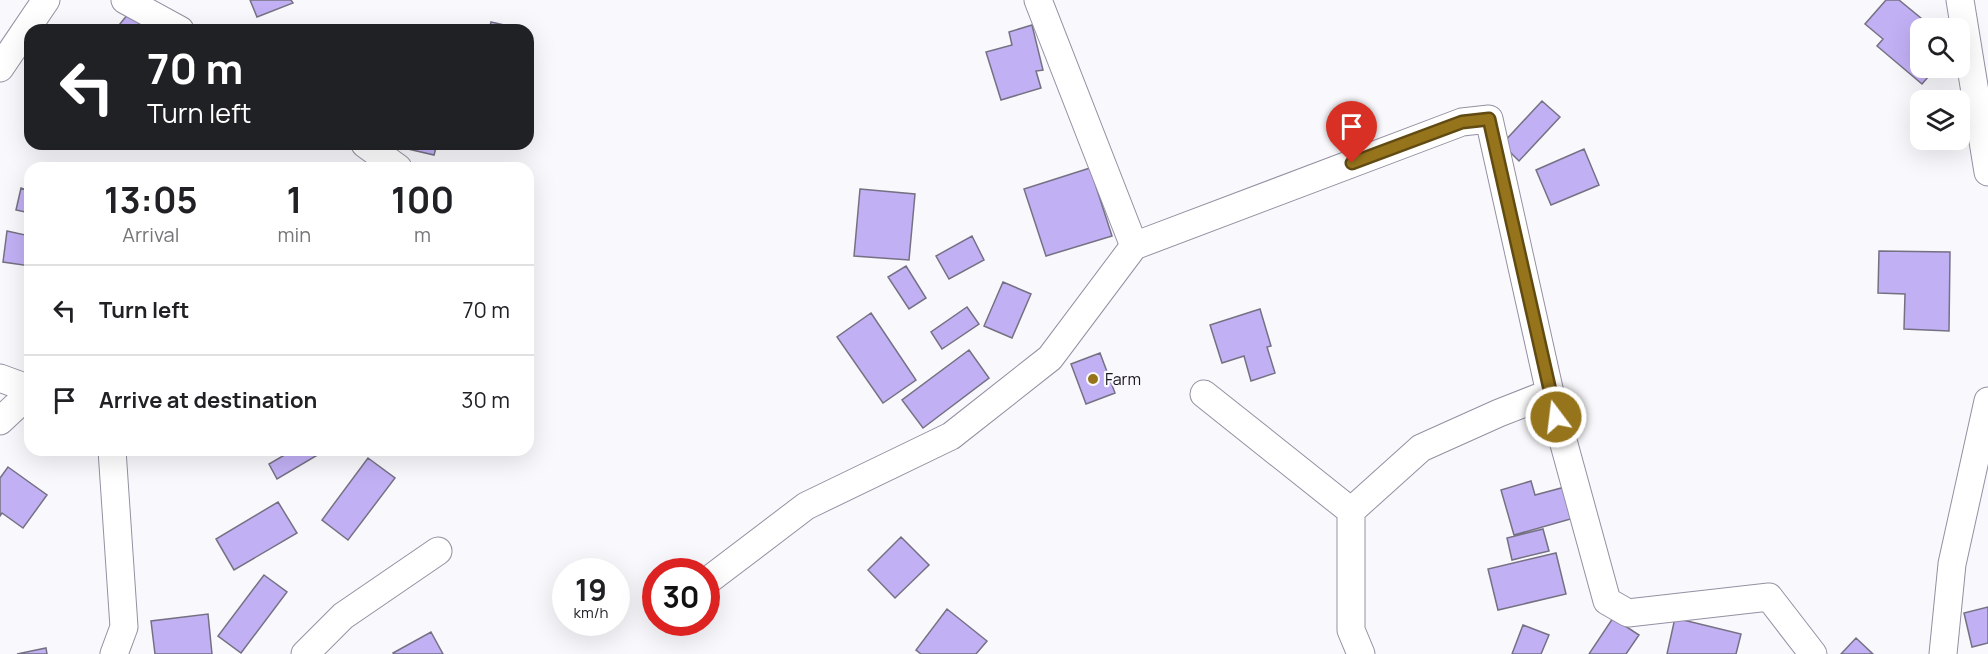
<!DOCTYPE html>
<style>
:root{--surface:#fff;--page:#f2f2f2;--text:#202124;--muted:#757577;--line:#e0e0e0}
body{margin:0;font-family:Manrope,sans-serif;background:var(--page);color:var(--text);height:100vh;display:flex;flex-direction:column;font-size:22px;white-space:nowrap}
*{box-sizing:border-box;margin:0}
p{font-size:20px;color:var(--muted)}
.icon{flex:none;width:33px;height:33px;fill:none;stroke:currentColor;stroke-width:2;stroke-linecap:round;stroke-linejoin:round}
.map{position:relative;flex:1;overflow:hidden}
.details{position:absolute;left:24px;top:162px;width:510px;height:294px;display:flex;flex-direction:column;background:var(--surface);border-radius:18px;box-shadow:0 6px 24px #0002}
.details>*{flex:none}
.guide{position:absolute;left:24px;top:24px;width:510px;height:126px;border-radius:18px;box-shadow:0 6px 24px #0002;background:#202124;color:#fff;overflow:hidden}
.fabs{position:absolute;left:1910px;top:18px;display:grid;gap:12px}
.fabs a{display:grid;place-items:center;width:60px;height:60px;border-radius:12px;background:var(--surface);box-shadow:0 6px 24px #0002;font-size:30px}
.speed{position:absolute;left:552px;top:558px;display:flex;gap:12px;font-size:30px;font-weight:700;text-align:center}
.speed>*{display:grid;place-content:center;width:78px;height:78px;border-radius:50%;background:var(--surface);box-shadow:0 6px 24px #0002;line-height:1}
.speed small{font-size:15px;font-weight:400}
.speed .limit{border:9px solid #d22;background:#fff;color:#111}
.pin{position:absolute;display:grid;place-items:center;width:51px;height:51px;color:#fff;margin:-62px -26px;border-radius:50% 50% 50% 0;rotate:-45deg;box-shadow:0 0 6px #0007}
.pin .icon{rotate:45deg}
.me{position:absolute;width:66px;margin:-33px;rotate:345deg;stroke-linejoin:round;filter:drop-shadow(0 0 4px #0008)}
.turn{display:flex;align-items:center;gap:21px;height:126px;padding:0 24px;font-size:27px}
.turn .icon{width:78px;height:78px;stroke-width:2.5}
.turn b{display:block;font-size:42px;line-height:51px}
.eta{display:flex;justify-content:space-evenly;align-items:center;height:102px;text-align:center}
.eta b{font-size:36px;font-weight:700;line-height:42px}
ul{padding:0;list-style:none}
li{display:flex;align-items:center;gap:18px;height:90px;padding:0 24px;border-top:2px solid var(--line)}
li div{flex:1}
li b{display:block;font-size:22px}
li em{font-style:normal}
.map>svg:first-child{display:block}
.building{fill:#c2b0f5;stroke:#757183;stroke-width:1.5}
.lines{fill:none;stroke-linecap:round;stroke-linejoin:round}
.minor-casing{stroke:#9490a2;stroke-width:29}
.minor{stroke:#fff;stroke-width:27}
.route-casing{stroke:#624b12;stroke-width:15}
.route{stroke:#96741c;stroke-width:10}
.poi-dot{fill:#96741c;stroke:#f9f8fc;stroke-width:2}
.labels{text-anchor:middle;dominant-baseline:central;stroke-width:4.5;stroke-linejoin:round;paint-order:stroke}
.poi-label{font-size:16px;fill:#17151c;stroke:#f9f8fc;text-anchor:start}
</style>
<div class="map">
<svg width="1988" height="654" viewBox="0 0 1988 654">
<rect width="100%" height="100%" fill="#f9f8fc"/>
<path class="building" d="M250 0H291L293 3 257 17Z
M1886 0H1899L1933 28H1920V68H1936L1922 84 1877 46 1883 39 1865 24Z
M128 14 148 30H115Z
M491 22 522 29V30H489Z
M1032 25 1043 70 1036 71 1041 88 1001 100 986 52 1012 45 1009 32Z
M1542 101 1560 117 1519 161 1502 144Z
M396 144H437L434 155 395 146Z
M1584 149 1599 185 1551 205 1536 170Z
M1090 168 1112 236 1046 256 1024 189Z
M21 188 30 191V213L16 210Z
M860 189 915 194 909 260 854 256Z
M7 231 30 236V266L3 262Z
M972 236 984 260 949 279 936 256Z
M1879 251 1950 252 1949 331 1904 329 1905 294 1878 293Z
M906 266 926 298 909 309 888 277Z
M1003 282 1031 294 1012 338 984 326Z
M967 307 979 324 942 349 931 332Z
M1260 309 1271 346 1267 347 1275 373 1251 381 1244 356 1222 363 1210 325Z
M871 313 916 380 883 403 837 337Z
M969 350 989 378 923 428 902 400Z
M1100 353 1115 393 1086 404 1071 364Z
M293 450H326L277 479 269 464Z
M368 458 395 478 348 540 322 520Z
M8 467 47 495 23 528 2 513 0 516V478Z
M1531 481 1535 495 1565 487 1574 518 1514 535 1501 490Z
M278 502 297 533 234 570 216 539Z
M1543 529 1549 551 1512 560 1507 538Z
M901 537 929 565 895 598 868 570Z
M1556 553 1566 594 1498 610 1488 569Z
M264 575 287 592 241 653 218 636Z
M1988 607V643L1972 647 1964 613Z
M947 609 987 641 976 654H921L916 650Z
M208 614 212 654H155L151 621Z
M1613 618 1639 635 1626 654H1589Z
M1675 618 1741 634 1736 654H1667Z
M1523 625 1549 635 1541 654H1512Z
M431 632 443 654H394L393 653Z
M1856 638 1873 654H1841Z
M46 648 47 654H17Z"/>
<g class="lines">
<defs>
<path id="minor" d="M125 0 180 30
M1038 0 1134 246 1462 122 1489 119 1550 393 1607 601 1628 613 1769 597 1813 654
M1960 0 1988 172
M0 68 46 0
M365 144 398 168
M0 378 30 389
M1204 394 1351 511
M0 421 30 393
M112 450 124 627 114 654
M706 582 806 506 951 436 1050 358 1134 246
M305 654 343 616 438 551
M1361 654 1351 630V511L1421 448 1499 413 1550 393
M1943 654 1952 564 1988 401"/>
</defs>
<use href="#minor" class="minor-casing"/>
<use href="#minor" class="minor"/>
</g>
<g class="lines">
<defs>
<path id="route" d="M1352 163 1462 122 1489 119 1556 417"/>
</defs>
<use href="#route" class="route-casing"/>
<use href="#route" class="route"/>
</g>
<circle class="poi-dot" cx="1093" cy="379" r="6"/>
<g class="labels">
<g class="poi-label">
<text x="1105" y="379">Farm</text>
</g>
</g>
</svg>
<div class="fabs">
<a><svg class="icon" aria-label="search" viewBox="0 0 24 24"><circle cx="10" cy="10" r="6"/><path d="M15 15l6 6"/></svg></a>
<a><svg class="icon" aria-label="layers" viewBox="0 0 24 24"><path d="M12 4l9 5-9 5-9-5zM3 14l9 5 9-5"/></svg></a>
</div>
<div class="speed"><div>19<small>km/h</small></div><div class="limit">30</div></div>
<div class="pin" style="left:1352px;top:163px;background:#d93025"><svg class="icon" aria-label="arrive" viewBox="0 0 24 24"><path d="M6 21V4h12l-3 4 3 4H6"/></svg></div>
<svg class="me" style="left:1556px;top:417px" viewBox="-20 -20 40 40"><circle r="17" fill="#96741c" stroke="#fff" stroke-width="3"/><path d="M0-11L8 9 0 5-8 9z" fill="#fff"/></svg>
<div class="guide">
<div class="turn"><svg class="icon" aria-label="left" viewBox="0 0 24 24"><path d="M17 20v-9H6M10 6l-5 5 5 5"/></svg><div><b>70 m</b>Turn left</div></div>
</div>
<section class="details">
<div class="eta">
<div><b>13:05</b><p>Arrival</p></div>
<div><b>1</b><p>min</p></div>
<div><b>100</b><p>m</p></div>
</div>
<ul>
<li><svg class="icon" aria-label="left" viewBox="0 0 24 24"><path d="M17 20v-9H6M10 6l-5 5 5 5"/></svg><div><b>Turn left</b></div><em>70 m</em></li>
<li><svg class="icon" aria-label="arrive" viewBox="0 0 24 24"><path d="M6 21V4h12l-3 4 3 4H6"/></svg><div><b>Arrive at destination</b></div><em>30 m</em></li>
</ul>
</section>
</div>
